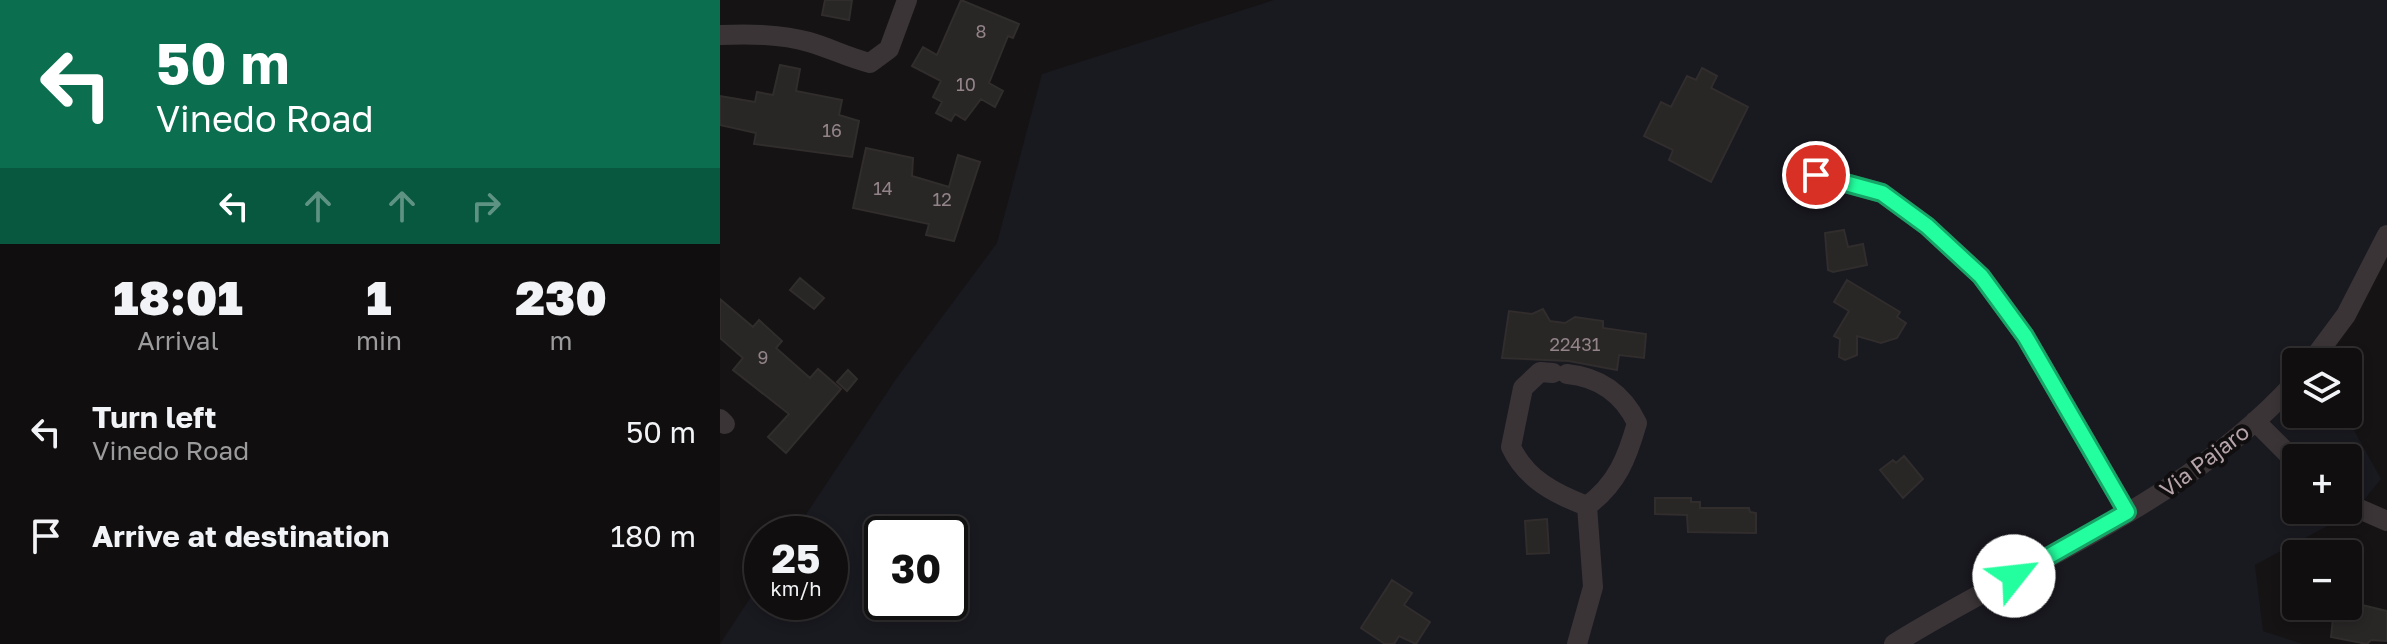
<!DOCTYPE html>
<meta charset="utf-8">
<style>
:root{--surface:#100e0e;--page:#191717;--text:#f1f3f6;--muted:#9c9c9e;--line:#302e2e}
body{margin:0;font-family:"Golos Text",sans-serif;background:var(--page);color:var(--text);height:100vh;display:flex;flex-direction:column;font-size:30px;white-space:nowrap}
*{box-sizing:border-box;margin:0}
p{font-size:26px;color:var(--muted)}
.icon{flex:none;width:44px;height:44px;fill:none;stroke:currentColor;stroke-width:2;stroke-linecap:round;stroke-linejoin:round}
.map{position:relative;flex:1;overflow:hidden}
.details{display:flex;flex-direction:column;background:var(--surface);width:720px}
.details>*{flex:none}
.hud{background:#0b6e4f;color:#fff;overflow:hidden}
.fabs{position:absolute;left:1562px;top:348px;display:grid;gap:16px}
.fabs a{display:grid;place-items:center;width:80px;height:80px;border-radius:8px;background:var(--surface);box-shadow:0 4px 12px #0003,0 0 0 2px var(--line);font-size:40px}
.speed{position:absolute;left:24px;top:516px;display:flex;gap:16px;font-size:40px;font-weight:700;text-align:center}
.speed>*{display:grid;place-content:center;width:104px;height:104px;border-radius:50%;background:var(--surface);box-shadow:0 4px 12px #0003,0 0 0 2px var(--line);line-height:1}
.speed small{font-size:20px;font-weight:400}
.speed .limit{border:4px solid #111;border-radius:12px;background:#fff;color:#111}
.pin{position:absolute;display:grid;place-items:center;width:68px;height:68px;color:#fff;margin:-34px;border:4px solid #fff;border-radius:50%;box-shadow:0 2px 8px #0007}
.me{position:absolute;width:88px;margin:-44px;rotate:61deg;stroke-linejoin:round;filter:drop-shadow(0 0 6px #0008)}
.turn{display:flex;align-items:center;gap:28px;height:168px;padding:0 24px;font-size:36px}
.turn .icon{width:104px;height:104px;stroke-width:2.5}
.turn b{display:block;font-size:56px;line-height:68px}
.lanes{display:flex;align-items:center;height:76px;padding:0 24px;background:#0003;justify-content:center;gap:40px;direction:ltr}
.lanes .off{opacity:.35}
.eta{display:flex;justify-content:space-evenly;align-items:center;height:136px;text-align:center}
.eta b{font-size:48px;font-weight:800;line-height:56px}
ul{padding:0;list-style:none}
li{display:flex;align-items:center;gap:24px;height:104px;padding:0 24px}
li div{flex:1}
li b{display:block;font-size:30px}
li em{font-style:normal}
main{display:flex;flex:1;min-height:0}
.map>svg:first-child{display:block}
.green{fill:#191920;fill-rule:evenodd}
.building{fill:#292626;stroke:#312d2d;stroke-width:2}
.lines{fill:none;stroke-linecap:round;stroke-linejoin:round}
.minor{stroke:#3a3436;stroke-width:20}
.route-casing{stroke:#17a567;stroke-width:20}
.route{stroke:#23fe9e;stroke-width:14}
.labels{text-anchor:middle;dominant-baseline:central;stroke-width:8;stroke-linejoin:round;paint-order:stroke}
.number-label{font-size:18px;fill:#928489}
.street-label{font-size:22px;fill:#b6a4ab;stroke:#100e0e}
</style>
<main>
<section class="details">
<div class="hud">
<div class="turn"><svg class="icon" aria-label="left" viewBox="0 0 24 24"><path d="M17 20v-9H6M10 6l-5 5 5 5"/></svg><div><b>50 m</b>Vinedo Road</div></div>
<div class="lanes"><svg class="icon" aria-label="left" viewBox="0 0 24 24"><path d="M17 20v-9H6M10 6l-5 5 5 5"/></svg><svg class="icon off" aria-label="ahead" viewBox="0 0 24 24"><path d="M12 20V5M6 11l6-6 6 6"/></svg><svg class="icon off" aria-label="ahead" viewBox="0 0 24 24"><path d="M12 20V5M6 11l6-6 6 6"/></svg><svg class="icon off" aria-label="right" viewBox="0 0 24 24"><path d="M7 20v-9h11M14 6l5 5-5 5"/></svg></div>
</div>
<div class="eta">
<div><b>18:01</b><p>Arrival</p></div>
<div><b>1</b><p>min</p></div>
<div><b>230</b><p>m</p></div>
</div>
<ul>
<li><svg class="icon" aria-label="left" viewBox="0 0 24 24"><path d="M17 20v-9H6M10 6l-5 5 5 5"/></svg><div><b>Turn left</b><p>Vinedo Road</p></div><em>50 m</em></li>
<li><svg class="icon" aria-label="arrive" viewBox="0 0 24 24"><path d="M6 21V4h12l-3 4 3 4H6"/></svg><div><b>Arrive at destination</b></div><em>180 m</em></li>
</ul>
</section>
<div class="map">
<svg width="1667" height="644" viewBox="0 0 1667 644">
<rect width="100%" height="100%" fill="#151313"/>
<path class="green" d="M554 0H1667V246L1612 342 1615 362H1576V414H1625L1661 479 1635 511 1535 565 1543 631 1583 644H0L42 580V602H110V534H73L176 379 277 243 322 74ZM1576 458H1628V510H1576ZM162 534H230V602H162Z"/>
<path class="building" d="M105 0H132L129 20 102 15Z
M241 0 299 24 293 38 288 36 269 83 283 91 275 107 261 99 245 120 235 114 231 121 216 113 222 102 213 97 221 81 192 66 203 47 217 55Z
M60 65 80 69 76 91 122 100 119 115 139 121 132 157 34 144 36 133 0 125V96L35 102 37 92 53 95Z
M982 68 997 76 991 88 1028 107 991 182 949 160 953 150 924 136 941 102 951 107 967 76 976 80Z
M146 148 193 158 192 176 229 187 238 155 260 162 234 241 206 235 209 224 133 208Z
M1124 230 1128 247 1143 244 1147 265 1113 272 1108 270 1105 233Z
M80 278 104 298 94 309 70 290Z
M1127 280 1180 312 1177 317 1186 323 1177 338 1161 343 1137 336V355L1125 360 1119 357 1120 339 1114 336 1129 311 1114 302Z
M0 299 33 327 39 320 62 341 56 348 90 378 98 369 121 389 66 453 48 437 69 414 13 370 23 358 0 338Z
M823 309 830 321 845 323 855 317 883 321V328L926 334 924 358 899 355 897 370 849 361 782 358 789 311 812 314Z
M128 370 137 379 127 391 117 382Z
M1184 456 1203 479 1183 498 1160 470 1173 460 1176 463Z
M935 498H971V502H980V508H1029L1030 512 1036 513V533L968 532 967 515 935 514Z
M827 519 829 553 807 554 805 521Z
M672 580 692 593 684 605 710 622 696 644 679 636 674 644H665L641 628Z
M1638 604 1667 611V641L1651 640 1647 644 1611 637 1614 609 1637 608Z"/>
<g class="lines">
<path class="minor" d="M0 35C30 34 60 34 89 42 110 48 129 58 150 63L169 49 187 0
M1096 175 1162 193 1207 226 1261 276 1305 336 1407 512
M1591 362 1626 315 1667 235
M833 373 820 372 803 388 791 447C806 479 835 494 867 506 897 484 907 458 917 423 903 394 879 377 847 374
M0 419 5 424
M1535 421 1576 462
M1628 504 1667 521
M857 644 873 587 867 506
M1174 644C1309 560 1467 502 1576 381"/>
</g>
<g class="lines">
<defs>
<path id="route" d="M1096 175 1162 193 1207 226 1261 276 1305 336 1407 512 1294 576"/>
</defs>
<use href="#route" class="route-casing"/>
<use href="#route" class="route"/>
</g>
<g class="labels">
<g class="number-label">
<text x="261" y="31">8</text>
<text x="246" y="84">10</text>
<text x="112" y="130">16</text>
<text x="163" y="188">14</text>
<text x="222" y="199">12</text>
<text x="855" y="344">22431</text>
<text x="43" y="357">9</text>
</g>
<g class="street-label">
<text transform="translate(1484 460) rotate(-37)">Via Pajaro</text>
</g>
</g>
</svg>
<div class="fabs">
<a><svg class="icon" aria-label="layers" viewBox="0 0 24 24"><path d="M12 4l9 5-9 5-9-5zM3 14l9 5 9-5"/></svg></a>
<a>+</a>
<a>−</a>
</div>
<div class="speed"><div>25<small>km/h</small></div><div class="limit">30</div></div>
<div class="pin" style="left:1096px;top:175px;background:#d93025"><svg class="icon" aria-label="arrive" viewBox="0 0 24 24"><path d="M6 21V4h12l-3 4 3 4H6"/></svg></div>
<svg class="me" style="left:1294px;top:576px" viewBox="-20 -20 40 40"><circle r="19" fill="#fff"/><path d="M0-13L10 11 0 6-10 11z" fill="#23fe9e"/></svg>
</div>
</main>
